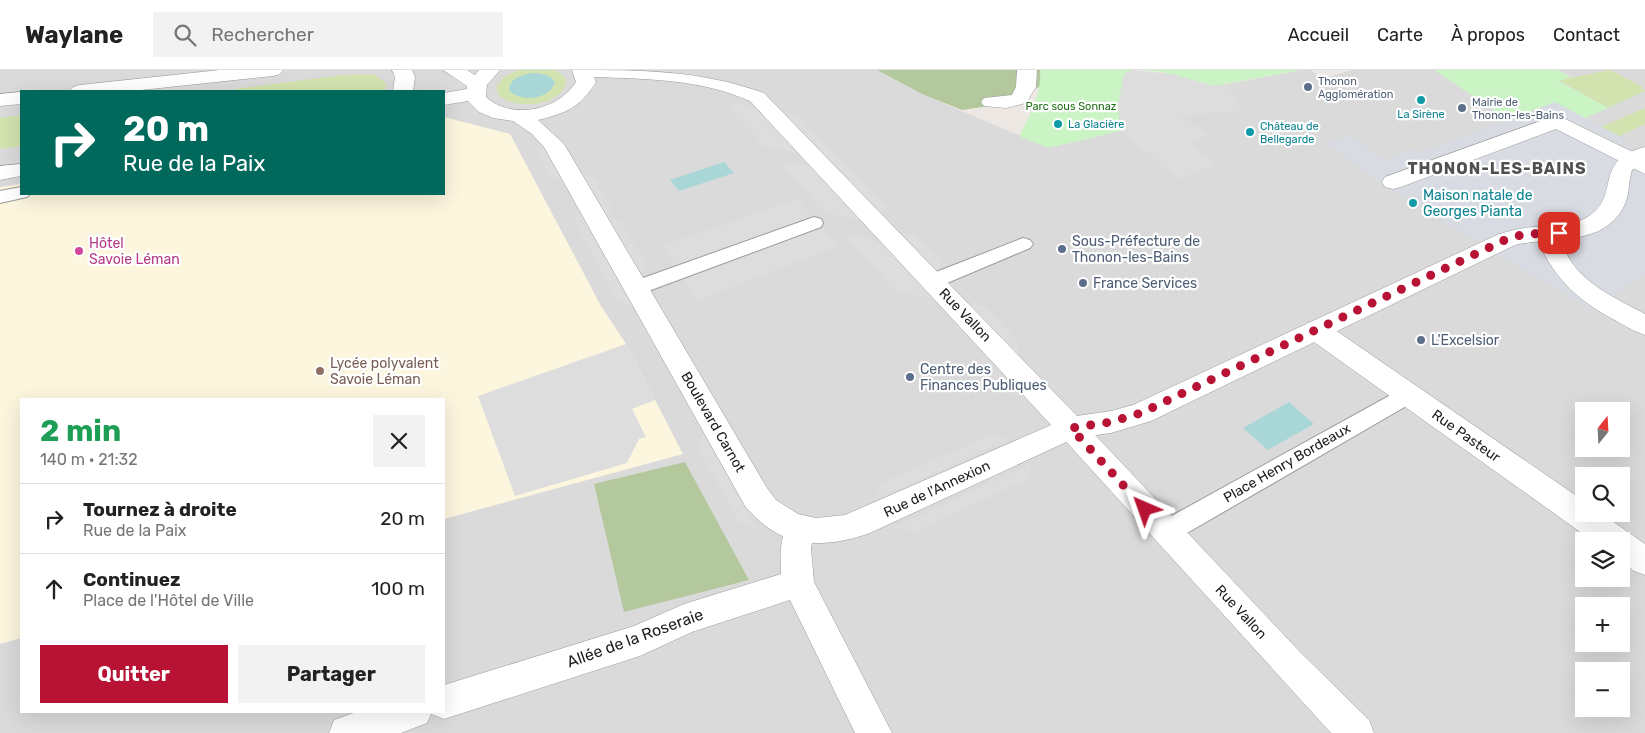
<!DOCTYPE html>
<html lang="fr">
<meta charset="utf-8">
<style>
:root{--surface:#fff;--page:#f2f2f2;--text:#222;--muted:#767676;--line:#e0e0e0;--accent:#b81335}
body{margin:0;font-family:Rubik,sans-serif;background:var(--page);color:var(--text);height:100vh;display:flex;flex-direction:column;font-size:19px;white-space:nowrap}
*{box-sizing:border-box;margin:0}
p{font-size:16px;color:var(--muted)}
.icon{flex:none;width:28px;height:28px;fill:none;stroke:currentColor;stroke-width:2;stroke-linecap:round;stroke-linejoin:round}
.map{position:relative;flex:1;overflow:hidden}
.details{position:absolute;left:20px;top:328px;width:425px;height:315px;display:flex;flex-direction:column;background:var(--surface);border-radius:0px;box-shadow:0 5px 20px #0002}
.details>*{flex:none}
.banner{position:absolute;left:20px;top:20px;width:425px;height:105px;border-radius:0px;box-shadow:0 5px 20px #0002;background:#00695c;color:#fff;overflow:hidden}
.needle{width:32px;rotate:18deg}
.fabs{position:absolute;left:1575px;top:332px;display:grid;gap:10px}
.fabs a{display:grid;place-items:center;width:55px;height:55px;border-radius:0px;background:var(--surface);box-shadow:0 5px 20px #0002;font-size:25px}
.pin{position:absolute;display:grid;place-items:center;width:42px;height:42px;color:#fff;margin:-21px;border-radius:10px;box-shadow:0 2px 8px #0006}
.me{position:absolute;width:55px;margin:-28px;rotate:317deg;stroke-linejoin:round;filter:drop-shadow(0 0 4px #0008)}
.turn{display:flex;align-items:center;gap:18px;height:105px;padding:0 20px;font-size:22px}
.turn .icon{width:65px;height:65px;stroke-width:2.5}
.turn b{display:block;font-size:35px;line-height:42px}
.round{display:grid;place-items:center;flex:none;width:52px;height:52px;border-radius:0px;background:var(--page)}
.overview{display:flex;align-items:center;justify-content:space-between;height:85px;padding:0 20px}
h1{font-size:30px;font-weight:700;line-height:38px;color:#1e9e55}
.primary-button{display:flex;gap:10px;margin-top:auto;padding:10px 20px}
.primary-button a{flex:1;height:58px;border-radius:0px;background:var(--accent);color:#fff;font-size:20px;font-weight:700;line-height:58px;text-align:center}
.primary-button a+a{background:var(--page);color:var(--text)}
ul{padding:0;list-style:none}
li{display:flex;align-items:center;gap:15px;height:70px;padding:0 20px;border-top:1px solid var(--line)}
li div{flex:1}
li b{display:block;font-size:19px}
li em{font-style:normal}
header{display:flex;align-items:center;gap:30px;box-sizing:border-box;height:70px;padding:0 25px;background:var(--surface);border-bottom:1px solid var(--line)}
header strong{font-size:24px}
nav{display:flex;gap:28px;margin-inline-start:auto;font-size:18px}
.search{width:350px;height:45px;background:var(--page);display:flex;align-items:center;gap:12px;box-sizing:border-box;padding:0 18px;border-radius:0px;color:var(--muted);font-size:19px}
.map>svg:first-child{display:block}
.residential{fill:#dbdadb;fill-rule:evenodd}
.education{fill:#fcf6df}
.grass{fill:#d3e3af;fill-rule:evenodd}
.forest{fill:#b3c99d}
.park{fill:#cbf4c5}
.parking{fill:#ddd}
.plaza{fill:#d9dbe3}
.water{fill:#a9d6d7}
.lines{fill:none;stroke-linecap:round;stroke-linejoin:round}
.service-casing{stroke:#9a9a9a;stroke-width:2}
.pedestrian-casing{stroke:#9a9a9a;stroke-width:1}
.minor-casing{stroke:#9a9a9a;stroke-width:1}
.tertiary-casing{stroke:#9a9a9a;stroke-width:1}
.service{fill:#fff;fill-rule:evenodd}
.pedestrian{fill:#fff;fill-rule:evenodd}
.minor{fill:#fff;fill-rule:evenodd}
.tertiary{fill:#fff;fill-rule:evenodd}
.route{stroke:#b81335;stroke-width:9;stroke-dasharray:0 16.2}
.service-dot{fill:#5c6f8a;stroke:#fff;stroke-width:2}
.culture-dot{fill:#0f9aa8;stroke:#fff;stroke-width:2}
.hotel-dot{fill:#d1479c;stroke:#fff;stroke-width:2}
.education-dot{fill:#8d6e63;stroke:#fff;stroke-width:2}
.labels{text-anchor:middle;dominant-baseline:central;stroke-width:4.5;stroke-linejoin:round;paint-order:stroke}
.far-service-label{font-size:11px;fill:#4e5e75;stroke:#fff;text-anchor:start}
.far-park-label{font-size:11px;fill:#217116;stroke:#fff}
.far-culture-label{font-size:11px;fill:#0d838f;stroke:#fff;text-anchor:start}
.culture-label{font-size:14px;fill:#0d838f;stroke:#fff;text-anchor:start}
.service-label{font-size:14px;fill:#4e5e75;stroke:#fff;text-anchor:start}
.hotel-label{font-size:14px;fill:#b23c85;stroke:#fff;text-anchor:start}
.street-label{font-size:14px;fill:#1d1d1d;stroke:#fff}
.education-label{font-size:14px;fill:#785e54;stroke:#fff;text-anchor:start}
.far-district-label{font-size:16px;font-weight:bold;letter-spacing:1px;fill:#505050;stroke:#fff}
.near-street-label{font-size:16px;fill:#1d1d1d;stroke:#fff}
</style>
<header>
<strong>Waylane</strong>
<div class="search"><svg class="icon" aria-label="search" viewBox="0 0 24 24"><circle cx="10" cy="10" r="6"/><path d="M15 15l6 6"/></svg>Rechercher</div>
<nav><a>Accueil</a><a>Carte</a><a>À propos</a><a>Contact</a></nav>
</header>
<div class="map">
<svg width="1645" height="663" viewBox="0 0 1645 663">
<rect width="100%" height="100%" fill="#eee8e4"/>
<path class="residential" d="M0 0H877L922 24 1018 65 1118 35 1301 0H1311L1322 9 1351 0H1645V663H0ZM21 21H444V124H21ZM21 329H444V641H21ZM1584 341H1621V379H1584ZM1584 406H1621V444H1584ZM1584 471H1621V509H1584ZM1584 536H1621V574H1584ZM1584 601H1621V639H1584Z"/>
<path class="education" d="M444 47 510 64 601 236 626 274 683 384 444 449V329H21V568L0 574V117L21 114V124H444Z"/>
<path class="grass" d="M518 0H555L565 7 566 14C556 38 517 39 499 26L496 17 504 7ZM535 3 549 6 554 16 545 24 531 28Z
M1610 0 1641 16 1645 21 1608 38 1559 10Z
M374 4 386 13 385 21H234V19L343 5Z
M1645 38V54L1619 66 1601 57Z
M21 45V76L0 79V48Z"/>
<path class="forest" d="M877 0H1109L1039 17 997 35 962 40 922 24Z
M685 392 749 510 624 542 594 414Z"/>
<path class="park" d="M1040 0H1138H1132C1118 18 1116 39 1121 61L1048 78 1021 67 1020 64C1030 45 1042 23 1040 0Z
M1141 0H1301L1214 16 1162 2Z
M1434 0H1558L1571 7 1559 11 1608 38 1585 48 1555 33 1511 48 1504 47Z"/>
<path class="parking" d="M1132 0 1172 4 1214 16 1223 14 1240 31 1237 32 1244 41 1180 45 1209 65 1190 72 1217 94 1179 109 1121 61 1118 35 1124 4Z
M732 32 755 37 798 83 765 77 729 37Z
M784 42 797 44 886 136 883 145Z
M544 76 563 110 550 107 538 84Z
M785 91 811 96 860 150 825 143 782 96Z
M583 105 595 108 613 138 607 147Z
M797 129 839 176 698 230 662 176Z
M581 142 633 235 618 232 574 150Z
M608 149 621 151 647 195 641 205Z
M901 163 915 165 941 192 938 201Z
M850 165 881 172 935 229 895 221 848 169Z
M969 234 985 237 1019 272 1017 284Z
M626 274 655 330 632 339 646 367 639 369 627 393 515 426 478 326Z
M704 363 757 458 739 452 697 377Z
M991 365 1009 369 876 429 881 413Z
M1031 394 1028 409 914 462 895 457Z"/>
<path class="plaza" d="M1555 32 1626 70 1620 73 1645 86V205L1591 239 1486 178 1376 110 1326 73 1350 65 1384 90 1415 79 1420 82 1449 72Z"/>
<path class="water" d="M535 3C544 4 550 5 555 12 550 30 520 33 509 20 510 7 524 4 535 3Z
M724 92 734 103 679 121 670 110Z
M1289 332 1314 354 1268 380 1243 358Z"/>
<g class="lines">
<defs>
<path id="service" d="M21 117V124H30L27 127 0 133V121Z
M814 147 821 149 823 153 821 157 643 223 636 225 629 223 626 218 629 213Z
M1023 168 1030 170 1033 174 1030 178 940 216 933 218 926 216 923 211 926 206Z
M1407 316 1415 319 1418 325 1415 331 1175 470 1166 473 1157 470 1153 462 1157 454Z"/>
<path id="pedestrian" d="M1557 45 1645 88V104L1556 59 1401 117 1393 119 1385 117 1382 112 1385 107Z"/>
<path id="minor" d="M1017 0H1037L1036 17 1026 33 1006 38 984 36 981 32 984 28 1012 25 1016 17Z
M1546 156 1554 159C1561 169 1564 180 1570 190 1587 216 1619 230 1645 244V265C1633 261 1622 254 1611 248 1570 225 1554 206 1534 164L1538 159Z
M1316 251 1325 253 1584 431V444H1602L1645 474V505L1634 501 1621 492V471H1593L1307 267 1303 260 1307 253Z
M1071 347 1081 350 1300 582 1369 650 1374 663H1331L1061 366 1057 358 1061 350Z
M800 446 811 450 815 459 811 478 814 512 892 663H855L790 530 692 562 640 586 444 649 431 644 427 653 401 663H329L334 650 359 641H444V615L634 556 684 534 781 504C780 484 780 468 789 450Z"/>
<path id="tertiary" d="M220 0H283L280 4 273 6 132 21H70L73 17 80 15Z
M392 0H412L415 7 413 21H393L395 7Z
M443 0H467L475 5 479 0H500L487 15 486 27C511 50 558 41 576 12L572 0C642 0 699 0 764 23L1077 346 1111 341 1133 335 1499 164C1510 161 1521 158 1533 157 1551 155 1573 157 1589 146 1621 126 1592 90 1645 77V91L1632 100C1628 113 1630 126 1623 138 1602 177 1551 166 1515 175L1151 351 1111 363 1075 368 870 463C822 480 779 478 745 436L544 77 532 64 513 51 493 48 479 42 468 31 444 35V23L467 19V16ZM594 7C648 9 700 9 750 31L1051 355 845 445 816 448 798 444 776 430 767 418 564 74 538 50C566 43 580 38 596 12Z
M21 22V34L0 36V24Z
M21 94V106L0 110V96Z"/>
</defs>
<use href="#service" class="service-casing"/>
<use href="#pedestrian" class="pedestrian-casing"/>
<use href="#minor" class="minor-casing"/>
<use href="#tertiary" class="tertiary-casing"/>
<use href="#service" class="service"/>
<use href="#pedestrian" class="pedestrian"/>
<use href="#minor" class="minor"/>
<use href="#tertiary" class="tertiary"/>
</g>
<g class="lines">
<path class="route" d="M1145 439 1071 358 1111 352 1141 343 1507 169 1525 164 1559 163"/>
</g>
<g class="service-dot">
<circle cx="1308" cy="17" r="5"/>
<circle cx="1462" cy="38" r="5"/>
<circle cx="1062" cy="179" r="5"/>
<circle cx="1083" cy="213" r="5"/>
<circle cx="1421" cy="270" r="5"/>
<circle cx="910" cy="307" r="5"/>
</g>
<g class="culture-dot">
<circle cx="1421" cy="30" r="5"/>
<circle cx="1058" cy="54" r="5"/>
<circle cx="1250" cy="62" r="5"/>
<circle cx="1413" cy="133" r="5"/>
</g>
<circle class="hotel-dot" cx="79" cy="181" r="5"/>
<circle class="education-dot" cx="320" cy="301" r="5"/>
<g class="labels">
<g class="far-service-label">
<text x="1318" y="11">Thonon<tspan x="1318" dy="13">Agglomération</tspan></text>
<text x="1472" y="32">Mairie de<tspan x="1472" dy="13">Thonon-les-Bains</tspan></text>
</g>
<g class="far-park-label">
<text x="1071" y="36">Parc sous Sonnaz</text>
</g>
<g class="far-culture-label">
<text x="1421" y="44" text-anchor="middle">La Sirène</text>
<text x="1068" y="54">La Glacière</text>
<text x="1260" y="56">Château de<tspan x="1260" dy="13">Bellegarde</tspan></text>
</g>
<g class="culture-label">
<text x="1423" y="125">Maison natale de<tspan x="1423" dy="16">Georges Pianta</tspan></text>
</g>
<g class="service-label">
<text x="1072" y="171">Sous-Préfecture de<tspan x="1072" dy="16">Thonon-les-Bains</tspan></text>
<text x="1093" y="213">France Services</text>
<text x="1431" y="270">L'Excelsior</text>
<text x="920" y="299">Centre des<tspan x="920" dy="16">Finances Publiques</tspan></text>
</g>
<g class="hotel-label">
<text x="89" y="173">Hôtel<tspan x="89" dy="16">Savoie Léman</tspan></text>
</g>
<g class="street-label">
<text transform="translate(965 245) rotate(46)">Rue Vallon</text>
<text transform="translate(713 352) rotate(60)">Boulevard Carnot</text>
<text transform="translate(1466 366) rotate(35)">Rue Pasteur</text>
<text transform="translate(1287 393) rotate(-30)">Place Henry Bordeaux</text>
<text transform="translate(937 419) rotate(-25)">Rue de l'Annexion</text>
<text transform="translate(1241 542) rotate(47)">Rue Vallon</text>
</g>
<g class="education-label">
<text x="330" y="293">Lycée polyvalent<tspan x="330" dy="16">Savoie Léman</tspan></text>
</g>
<g class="far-district-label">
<text x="1497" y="98">THONON-LES-BAINS</text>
</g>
<g class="near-street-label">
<text transform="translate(635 568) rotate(-20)">Allée de la Roseraie</text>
</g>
</g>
</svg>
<div class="fabs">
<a><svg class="needle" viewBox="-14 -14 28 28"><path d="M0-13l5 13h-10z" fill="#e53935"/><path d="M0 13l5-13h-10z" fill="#767676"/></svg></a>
<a><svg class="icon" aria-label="search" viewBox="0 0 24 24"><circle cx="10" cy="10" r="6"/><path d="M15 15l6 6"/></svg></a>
<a><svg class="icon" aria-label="layers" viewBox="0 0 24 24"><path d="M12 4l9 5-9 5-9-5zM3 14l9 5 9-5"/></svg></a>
<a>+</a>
<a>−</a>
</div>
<div class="pin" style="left:1559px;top:163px;background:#d93025"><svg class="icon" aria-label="arrive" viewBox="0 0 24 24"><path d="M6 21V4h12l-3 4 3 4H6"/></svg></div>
<svg class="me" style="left:1145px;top:439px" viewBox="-20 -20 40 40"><path d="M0-17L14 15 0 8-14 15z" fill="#b81335" stroke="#fff" stroke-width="4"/></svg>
<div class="banner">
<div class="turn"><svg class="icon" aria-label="right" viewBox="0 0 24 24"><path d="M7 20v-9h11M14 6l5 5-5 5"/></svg><div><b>20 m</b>Rue de la Paix</div></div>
</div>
<section class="details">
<div class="overview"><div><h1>2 min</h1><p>140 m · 21:32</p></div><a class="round"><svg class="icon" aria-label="close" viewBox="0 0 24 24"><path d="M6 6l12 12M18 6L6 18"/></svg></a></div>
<ul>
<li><svg class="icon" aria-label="right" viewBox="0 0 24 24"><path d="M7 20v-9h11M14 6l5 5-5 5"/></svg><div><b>Tournez à droite</b><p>Rue de la Paix</p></div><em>20 m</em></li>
<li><svg class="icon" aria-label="ahead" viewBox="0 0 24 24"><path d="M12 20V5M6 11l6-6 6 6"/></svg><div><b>Continuez</b><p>Place de l'Hôtel de Ville</p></div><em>100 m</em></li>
</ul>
<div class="primary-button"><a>Quitter</a><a>Partager</a></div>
</section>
</div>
